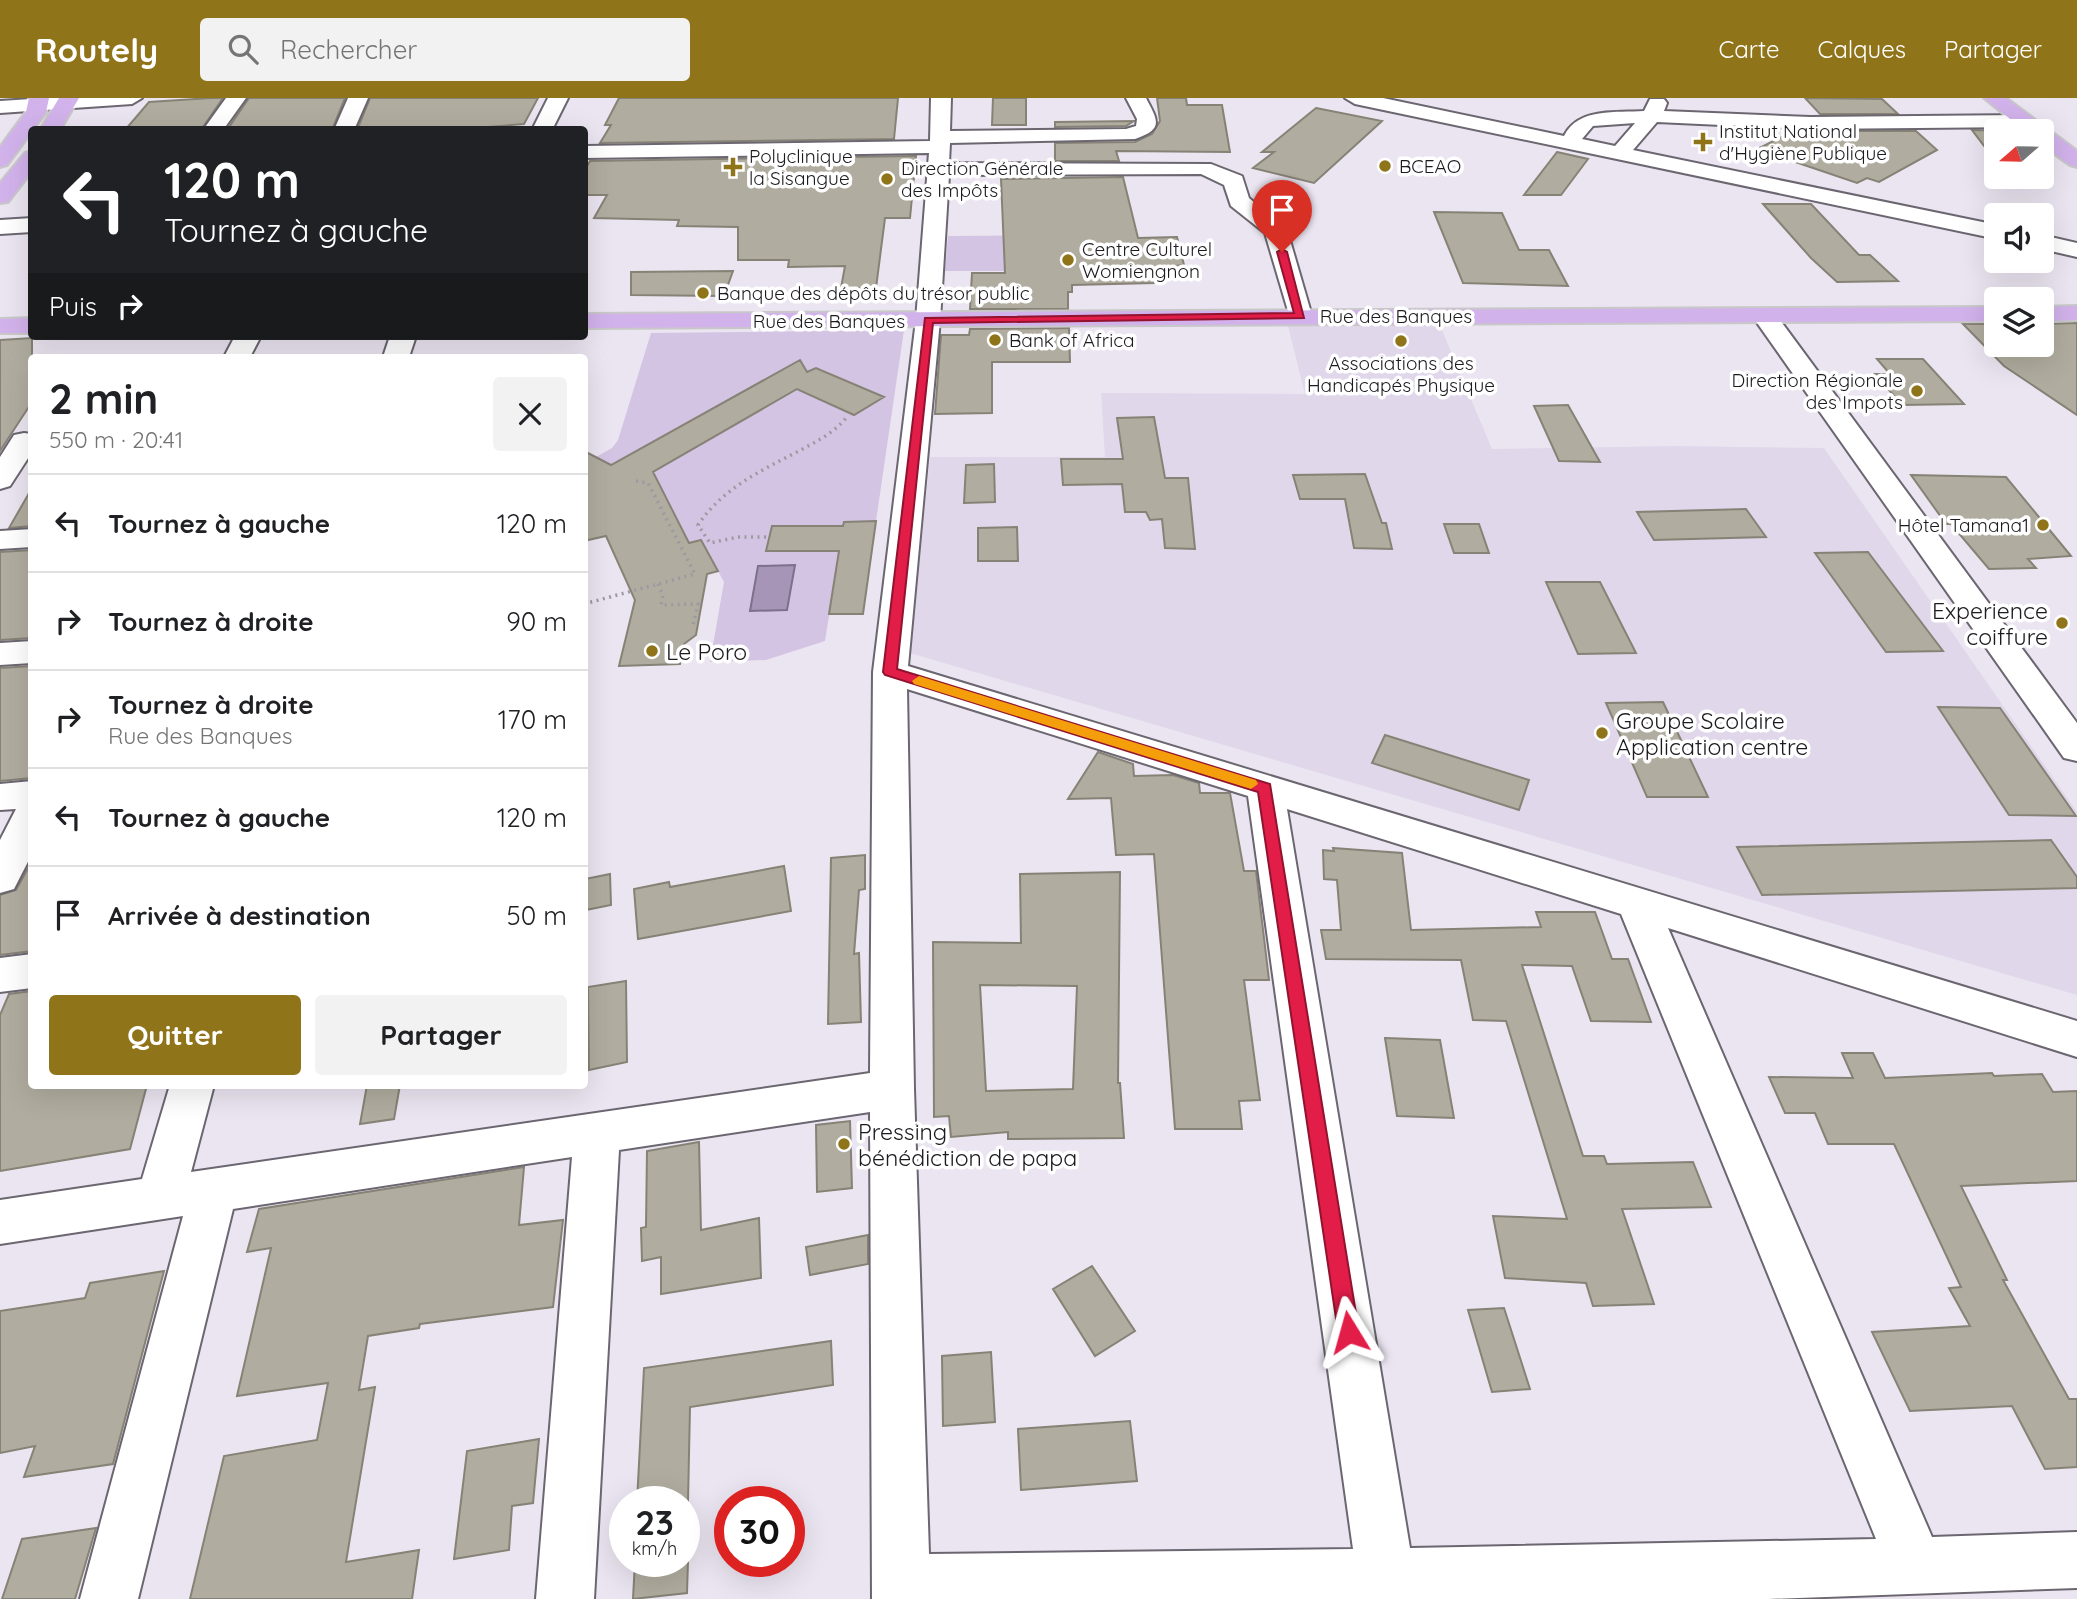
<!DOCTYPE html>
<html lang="fr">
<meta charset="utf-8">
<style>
:root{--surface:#fff;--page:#f2f2f2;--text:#202124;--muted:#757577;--line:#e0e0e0;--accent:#90741a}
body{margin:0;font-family:Quicksand,sans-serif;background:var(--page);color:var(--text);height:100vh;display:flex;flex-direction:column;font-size:26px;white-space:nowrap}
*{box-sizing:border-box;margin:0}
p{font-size:23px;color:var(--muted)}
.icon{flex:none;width:38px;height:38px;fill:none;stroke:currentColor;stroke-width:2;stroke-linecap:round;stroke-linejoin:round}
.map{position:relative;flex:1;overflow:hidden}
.sheet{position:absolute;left:28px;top:256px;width:560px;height:735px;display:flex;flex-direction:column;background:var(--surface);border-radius:7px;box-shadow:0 7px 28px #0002}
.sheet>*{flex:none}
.guide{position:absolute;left:28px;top:28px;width:560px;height:214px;border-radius:7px;box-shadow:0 7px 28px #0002;background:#202124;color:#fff;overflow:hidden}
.needle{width:46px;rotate:250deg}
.fabs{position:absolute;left:1984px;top:21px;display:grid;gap:14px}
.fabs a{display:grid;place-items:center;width:70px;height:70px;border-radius:7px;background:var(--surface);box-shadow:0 7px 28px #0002;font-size:35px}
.speed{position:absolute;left:609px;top:1388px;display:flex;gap:14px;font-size:35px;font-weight:700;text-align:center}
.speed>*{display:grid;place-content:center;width:91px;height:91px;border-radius:50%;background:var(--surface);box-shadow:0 7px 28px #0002;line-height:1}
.speed small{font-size:18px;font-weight:400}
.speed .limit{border:10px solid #d22;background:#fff;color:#111}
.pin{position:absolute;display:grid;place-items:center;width:60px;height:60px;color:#fff;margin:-72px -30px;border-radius:50% 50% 50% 0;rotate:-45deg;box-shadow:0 0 7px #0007}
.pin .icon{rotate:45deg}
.me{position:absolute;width:77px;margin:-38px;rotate:352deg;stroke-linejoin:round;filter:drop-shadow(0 0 5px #0008)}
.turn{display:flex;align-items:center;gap:24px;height:147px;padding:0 21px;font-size:32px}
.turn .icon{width:91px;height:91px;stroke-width:2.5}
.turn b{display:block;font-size:49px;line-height:60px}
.then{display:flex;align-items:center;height:66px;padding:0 21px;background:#0003;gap:14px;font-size:26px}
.round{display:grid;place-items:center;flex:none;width:74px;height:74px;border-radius:7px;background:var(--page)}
.summary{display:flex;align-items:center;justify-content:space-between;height:119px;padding:0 21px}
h1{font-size:42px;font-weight:700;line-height:52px}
.action{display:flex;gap:14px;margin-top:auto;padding:14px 21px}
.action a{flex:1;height:80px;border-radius:7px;background:var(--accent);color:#fff;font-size:28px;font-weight:700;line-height:80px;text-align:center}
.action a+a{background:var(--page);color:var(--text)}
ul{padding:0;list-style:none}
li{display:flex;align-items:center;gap:21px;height:98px;padding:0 21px;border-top:2px solid var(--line)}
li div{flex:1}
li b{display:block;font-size:26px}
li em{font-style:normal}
header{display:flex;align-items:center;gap:42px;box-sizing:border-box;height:98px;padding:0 35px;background:var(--accent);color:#fff}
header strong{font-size:33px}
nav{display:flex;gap:38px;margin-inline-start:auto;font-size:24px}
.search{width:490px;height:63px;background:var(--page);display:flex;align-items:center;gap:18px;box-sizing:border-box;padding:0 24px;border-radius:7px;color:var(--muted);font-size:26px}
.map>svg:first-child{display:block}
.built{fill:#e0d7ea}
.green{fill:#d4c4e4}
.water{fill:#a795b8;stroke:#7d708a;stroke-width:2}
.building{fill:#b0ac9f;stroke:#868276;stroke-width:2;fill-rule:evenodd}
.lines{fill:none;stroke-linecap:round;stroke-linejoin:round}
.minor-casing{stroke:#6b6670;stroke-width:4}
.major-casing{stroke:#c9c8c9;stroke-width:4}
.path{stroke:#9d99a1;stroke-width:3.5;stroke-dasharray:2 4.5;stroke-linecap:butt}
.minor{fill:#fff;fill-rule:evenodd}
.major{fill:#d2b2eb;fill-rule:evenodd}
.route{fill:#e11d48;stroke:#92132f;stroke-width:2}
.slow{fill:#f59e0b}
.poi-dot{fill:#90741a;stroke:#fff;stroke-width:2.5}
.labels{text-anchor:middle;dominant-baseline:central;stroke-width:7;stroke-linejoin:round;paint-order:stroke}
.far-poi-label{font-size:19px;fill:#1c1a1e;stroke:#fff;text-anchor:start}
.far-street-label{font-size:19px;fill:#1c1a1e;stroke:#fff}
.poi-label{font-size:23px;fill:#1c1a1e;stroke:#fff;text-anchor:start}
</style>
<header>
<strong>Routely</strong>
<div class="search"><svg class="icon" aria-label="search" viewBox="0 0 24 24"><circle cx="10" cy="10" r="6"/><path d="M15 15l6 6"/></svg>Rechercher</div>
<nav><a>Carte</a><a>Calques</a><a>Partager</a></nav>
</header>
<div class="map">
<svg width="2077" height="1501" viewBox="0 0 2077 1501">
<rect width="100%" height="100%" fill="#ebe5f1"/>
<path class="built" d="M1287 224 1439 225 1492 351 1674 348 1824 350 2077 714V897L910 555 930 359H1105L1101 295 1305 296Z"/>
<path class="green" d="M1098 137 1102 173H945L948 138Z
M904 232 876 423 844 424 825 543 766 562 710 564 724 484 701 442 689 445 656 380 631 386 797 291 854 317 883 299 816 270 611 367 596 359 612 350 618 342 651 235Z"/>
<path class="water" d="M795 467 787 512 750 513 758 468Z"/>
<path class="building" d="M211 0H223L201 32H125L149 4Z
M249 0H345L332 32H227Z
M370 0H538L524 26 450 32H357Z
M619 0H898L894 41 600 45 611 27H605Z
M993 0H1026V27H992Z
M1157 0H1186L1187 7H1222L1230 54 1116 53 1119 63H1055V45L1135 44 1152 36 1160 23Z
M1805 0 1882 1 1898 16H1820Z
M1316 10 1382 23 1314 85 1253 70 1274 54H1262Z
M1134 23 1126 28 1055 29V24Z
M1972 32 2009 33H1997V65Z
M1794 33H1916L1937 52 1879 84 1867 80 1857 85 1757 51Z
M1557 54 1588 61 1561 97H1524Z
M916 58 910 120H885L876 190H841L845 168 788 169 789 162H738V129L677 128 679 122 594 120 607 97H584V73L590 63Z
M1123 79 1138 140 1177 139 1184 167 1151 171 1154 185 1072 187V194H1068V211H970L972 175H1005L1001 81Z
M1763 106H1811L1859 157H1870L1898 183 1837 184 1811 160Z
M1434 114 1502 115 1519 152H1549L1568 188 1463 185Z
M733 173 724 198 631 197V174Z
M2077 225V317L2004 268 1963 226H1997V247H2042V226Z
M1069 230 1070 264H992V315L935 316 941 237H969L970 231Z
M32 240V304L0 353V242Z
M1877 261H1923L1964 306 1902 307 1875 276H1890Z
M800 262 807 274 816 270 884 299 854 317 797 291 653 374 689 445 701 442 718 473 707 476 696 537 684 546 680 566 619 568 635 502 606 438 584 443V353L611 367Z
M1568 307 1600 364 1559 363 1534 308Z
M1154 319 1165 380H1188L1195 451 1165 450 1162 421 1150 422 1146 414H1125L1122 386 1063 387 1061 361H1123L1117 320Z
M994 366 995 404 964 405 966 367Z
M1365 376 1382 425H1386L1392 451 1354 450 1345 401H1300L1293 377Z
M1911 377 2006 379 2071 458 2028 461 2036 470 1989 471 1951 426H1946Z
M32 390V428L9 430Z
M1746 411 1766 439 1654 442 1637 414Z
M876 423 863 516H829L839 453H766L772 428H843L844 424Z
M1444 426H1479L1489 455H1454Z
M1017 429 1018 463H978V430Z
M32 452V540L0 542V454Z
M1868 454 1943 553 1886 554 1815 455Z
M1546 484H1600L1636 555 1578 556Z
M32 568V680L0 683V570Z
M1663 604 1708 699H1647L1606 605Z
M1938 609 2000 610 2076 718 2009 717Z
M1385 637 1529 682 1519 712 1372 665Z
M1098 654 1133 666 1134 678 1173 677 1199 685 1200 695H1230L1244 773H1256L1269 882H1244L1260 1002 1239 1003 1242 1031H1175L1154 756 1116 757 1111 700 1068 701Z
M2051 742 2077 779V790L1762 797 1737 749Z
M1333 750 1402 755 1411 832 1541 829 1536 814H1595L1612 861H1628L1651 924 1591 923 1572 868 1522 867 1583 1058H1604L1607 1066 1693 1064 1711 1109 1622 1111 1654 1206 1593 1208 1586 1185 1505 1180 1493 1118 1567 1121 1506 923 1473 922 1461 862 1326 861 1321 832H1341L1337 782 1324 781 1323 752 1334 753Z
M865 757V791L859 792 854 856 859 855 861 924 828 926 831 760Z
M32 763V853L0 857V797L16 792Z
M784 768 791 813 638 841 634 791 669 784 670 789Z
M1120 774 1118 985H1120L1124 1040 1008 1041V1034L951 1039 949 1018 934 1019 933 844 1021 845 1020 776ZM980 887 1077 888 1073 991 986 993Z
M610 776 611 807 586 812 585 781Z
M626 883 627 964 589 972 588 889Z
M32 893V987H147L130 1051 0 1073V917L9 896Z
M1385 940 1440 942 1454 1020 1397 1018Z
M1842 955H1873L1885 980 1992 975 1994 978 2042 976 2053 994 2077 993V1083L1961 1088 2007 1182H2003L2069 1301H2077V1369L2045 1371 2012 1308 1910 1313 1872 1234 1970 1228 1949 1190 1961 1189 1894 1046H1828L1815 1015H1785L1769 979 1853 980Z
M367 987H400L394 1021 360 1026Z
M850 1023 852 1090 817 1094 816 1027Z
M699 1044 701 1132 759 1120 761 1180 661 1196V1159L642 1163 641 1130 646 1129 647 1053Z
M524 1069 519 1127 563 1122 553 1209 420 1226 419 1230 368 1238 359 1292 375 1289 346 1464 419 1452 412 1501H190L224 1358 317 1342 328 1285 237 1298 271 1150 247 1154 259 1111Z
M868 1137V1166L810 1177 806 1149Z
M1092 1168 1135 1233 1095 1258 1053 1191Z
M164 1173 113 1366 24 1379 35 1348 0 1355V1213L85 1200 90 1185Z
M1504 1210 1530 1291 1492 1294 1468 1212Z
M831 1243 833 1287 690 1309 688 1404H637L644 1270Z
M991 1254 995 1324 943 1328 942 1258Z
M1130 1323 1137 1383 1021 1392 1018 1331Z
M539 1341 533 1405 512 1408 509 1452 454 1461 467 1353Z
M96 1430 75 1501H2L22 1441Z
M635 1463H688L687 1495 633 1501Z"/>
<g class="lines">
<defs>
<path id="minor" d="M47 0H142L132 6 0 15V3Z
M226 0H246L223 32H203Z
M348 0H368L354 32H334Z
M548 0H568L552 32H532Z
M931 0H951L950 33 1126 31 1136 28 1137 21 1126 0H1146C1158 23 1164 31 1135 41L950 45 949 65 1211 66 1242 78 1249 100 1287 132 1312 218 1309 223 1300 225 1291 223 1265 135 1231 108 1224 87 1201 76 949 77 940 222 908 568 2077 923V959L1668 830 1932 1439 2077 1434V1490L1768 1501H872L870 1014 619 1052 594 1501H536L572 1059 233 1111 138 1501H80L183 1118 0 1146V1102L142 1081 170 987H214L191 1074 870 975 873 574 916 222 929 55 584 60V48L930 43ZM907 591 1248 698 1353 1451 929 1456 914 991ZM1287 711 1621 816 1876 1441 1410 1450Z
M1345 0H1383L1564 38C1578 9 1617 15 1644 13L1650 1H1664L1667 5 1664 13 1810 19 2024 17 2034 23 2024 29 1810 31 1657 24 1633 52 1997 127V141L1355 6ZM1635 25 1615 48 1582 41 1593 28Z
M32 120V134L0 136V122Z
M2042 137 2077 145V159L2042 151Z
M1765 212 1774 214 2077 625V663L2064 660 1753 219 1756 214Z
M235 238H261L250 259H224Z
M390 238H416L409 259H383Z
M24 335 32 336V354L10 388 0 391V359L14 337Z
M32 431V449L0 451V433Z
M32 543V565L0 567V545Z
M32 683V756L14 791 0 795V742L16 711 0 712V686Z
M32 856V890L0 894V860Z"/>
<path id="major" d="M29 0H49L46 14 7 67 0 69V49L26 14Z
M59 0H79L60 32H40Z
M1984 0H2006L2077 53V69L2070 67 2042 47V33H2025Z
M32 53V73L8 104 0 105V85L25 55Z
M2077 208V222L2042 223V209Z
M1997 209V223L584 230V216Z
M32 220V235H0V221Z"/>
</defs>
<use href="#minor" class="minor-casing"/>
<use href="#major" class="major-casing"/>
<path class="path" d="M766 439H738L710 445 698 427C722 391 760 373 797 354 815 344 833 336 846 320
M658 486 663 497 661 507 698 506 693 527
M584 506 695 476 648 385 636 383"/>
<use href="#minor" class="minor"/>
<use href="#major" class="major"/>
</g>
<path class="route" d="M1282 151 1287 154 1304 220 933 225 897 571 1270 686 1359 1234 1356 1242 1349 1245 1341 1242 1338 1234 1258 694 885 577 883 574 925 220 1294 215 1277 154Z"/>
<path class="slow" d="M919 578 1256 682 1258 686 1251 691 914 586 912 583Z"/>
<g class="poi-dot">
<path d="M1699.5 33.5h7v7h7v7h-7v7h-7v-7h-7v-7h7z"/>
<circle cx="1385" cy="68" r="7"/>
<path d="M729.5 58.5h7v7h7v7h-7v7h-7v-7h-7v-7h7z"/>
<circle cx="887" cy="81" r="7"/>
<circle cx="1068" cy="162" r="7"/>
<circle cx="703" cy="195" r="7"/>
<circle cx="995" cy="242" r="7"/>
<circle cx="1401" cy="243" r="7"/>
<circle cx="1917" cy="293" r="7"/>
<circle cx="2043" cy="427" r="7"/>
<circle cx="2062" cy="525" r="7"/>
<circle cx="652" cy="553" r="7"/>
<circle cx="1602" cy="635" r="7"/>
<circle cx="844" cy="1046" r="7"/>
</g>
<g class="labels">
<g class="far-poi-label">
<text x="1719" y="33">Institut National<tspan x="1719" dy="22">d'Hygiène Publique</tspan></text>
<text x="749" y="58">Polyclinique<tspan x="749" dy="22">la Sisangue</tspan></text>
<text x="1399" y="68">BCEAO</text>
<text x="901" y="70">Direction Générale<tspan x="901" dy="22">des Impôts</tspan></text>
<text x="1082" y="151">Centre Culturel<tspan x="1082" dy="22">Womiengnon</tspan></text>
<text x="717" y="195">Banque des dépôts du trésor public</text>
<text x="1009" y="242">Bank of Africa</text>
<text x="1401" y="265" text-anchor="middle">Associations des<tspan x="1401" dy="22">Handicapés Physique</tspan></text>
<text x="1903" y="282" text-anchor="end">Direction Régionale<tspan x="1903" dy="22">des Impots</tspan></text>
<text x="2029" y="427" text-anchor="end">Hôtel Tamana1</text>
</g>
<g class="far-street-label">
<text x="1396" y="218">Rue des Banques</text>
<text x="829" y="223">Rue des Banques</text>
</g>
<g class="poi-label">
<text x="2048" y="512" text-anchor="end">Experience<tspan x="2048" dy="26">coiffure</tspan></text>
<text x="666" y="553">Le Poro</text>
<text x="1616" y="622">Groupe Scolaire<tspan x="1616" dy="26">Application centre</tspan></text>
<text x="858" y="1033">Pressing<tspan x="858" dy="26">bénédiction de papa</tspan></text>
</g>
</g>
</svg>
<div class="fabs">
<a><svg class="needle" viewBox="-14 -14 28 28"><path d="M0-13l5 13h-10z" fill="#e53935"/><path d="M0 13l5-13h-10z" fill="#757577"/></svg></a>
<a><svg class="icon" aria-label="sound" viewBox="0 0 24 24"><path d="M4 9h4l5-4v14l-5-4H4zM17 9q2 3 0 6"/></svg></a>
<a><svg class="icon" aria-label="layers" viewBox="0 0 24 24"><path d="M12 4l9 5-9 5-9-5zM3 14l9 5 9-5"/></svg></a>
</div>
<div class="speed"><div>23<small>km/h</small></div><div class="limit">30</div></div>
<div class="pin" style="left:1282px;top:154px;background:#d93025"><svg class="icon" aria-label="arrive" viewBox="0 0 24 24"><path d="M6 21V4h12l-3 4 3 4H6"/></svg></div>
<svg class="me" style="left:1349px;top:1234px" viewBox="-20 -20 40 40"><path d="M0-17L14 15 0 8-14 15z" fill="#e11d48" stroke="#fff" stroke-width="4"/></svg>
<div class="guide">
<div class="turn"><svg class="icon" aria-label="left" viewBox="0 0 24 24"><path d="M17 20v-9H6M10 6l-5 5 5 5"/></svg><div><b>120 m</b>Tournez à gauche</div></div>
<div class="then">Puis<svg class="icon" aria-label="right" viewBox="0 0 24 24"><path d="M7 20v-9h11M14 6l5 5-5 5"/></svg></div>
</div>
<section class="sheet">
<div class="summary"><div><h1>2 min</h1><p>550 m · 20:41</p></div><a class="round"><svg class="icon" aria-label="close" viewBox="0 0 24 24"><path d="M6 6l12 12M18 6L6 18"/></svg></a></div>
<ul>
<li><svg class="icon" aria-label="left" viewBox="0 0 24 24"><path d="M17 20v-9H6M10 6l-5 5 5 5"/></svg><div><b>Tournez à gauche</b></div><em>120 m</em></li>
<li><svg class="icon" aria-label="right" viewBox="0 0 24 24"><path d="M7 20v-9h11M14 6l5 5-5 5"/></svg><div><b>Tournez à droite</b></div><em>90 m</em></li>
<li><svg class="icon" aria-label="right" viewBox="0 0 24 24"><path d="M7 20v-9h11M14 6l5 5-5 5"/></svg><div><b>Tournez à droite</b><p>Rue des Banques</p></div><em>170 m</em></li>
<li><svg class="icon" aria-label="left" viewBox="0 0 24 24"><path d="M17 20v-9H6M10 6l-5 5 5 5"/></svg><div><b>Tournez à gauche</b></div><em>120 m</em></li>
<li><svg class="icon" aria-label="arrive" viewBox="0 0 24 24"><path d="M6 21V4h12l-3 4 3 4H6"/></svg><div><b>Arrivée à destination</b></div><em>50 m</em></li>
</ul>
<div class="action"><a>Quitter</a><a>Partager</a></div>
</section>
</div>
